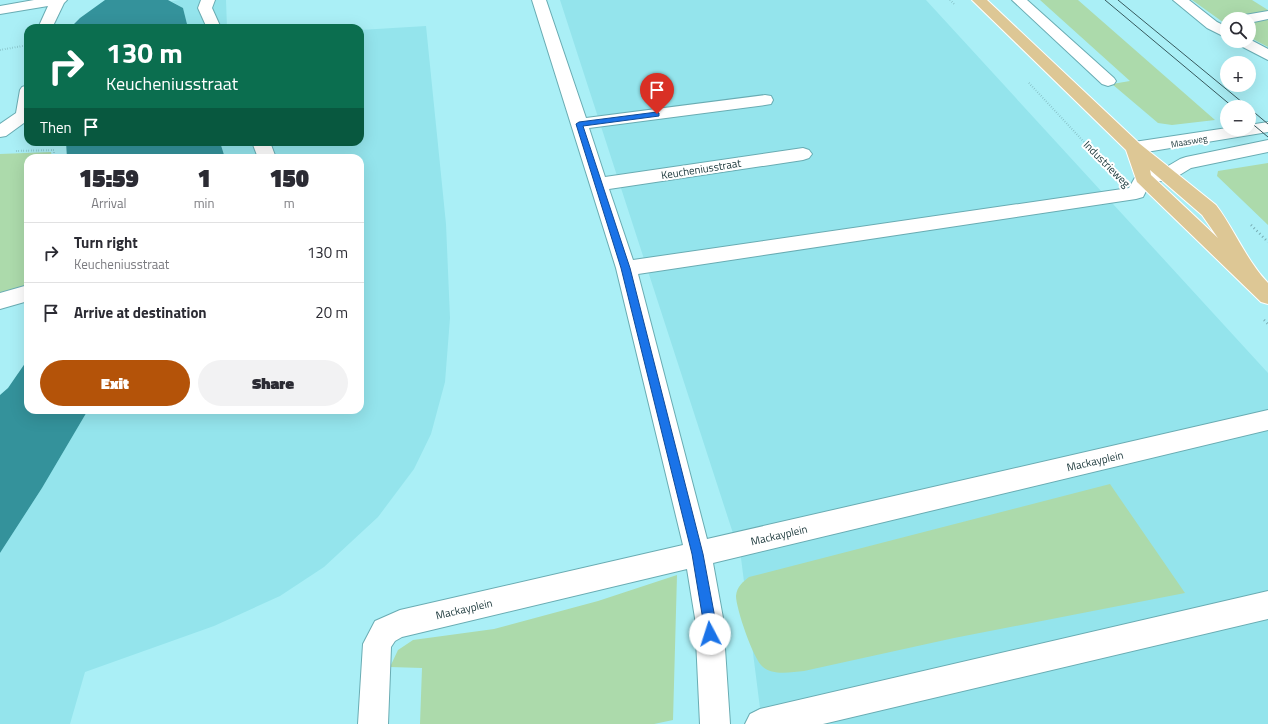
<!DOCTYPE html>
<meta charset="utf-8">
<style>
:root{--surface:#fff;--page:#f2f2f3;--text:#2b2b33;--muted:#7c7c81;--line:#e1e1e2;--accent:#b45309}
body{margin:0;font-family:"Titillium Web",sans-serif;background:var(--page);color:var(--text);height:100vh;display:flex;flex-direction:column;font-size:15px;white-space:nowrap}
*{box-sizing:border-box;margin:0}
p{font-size:13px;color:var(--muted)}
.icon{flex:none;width:22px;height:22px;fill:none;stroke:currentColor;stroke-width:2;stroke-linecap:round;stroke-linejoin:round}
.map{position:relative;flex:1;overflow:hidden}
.sheet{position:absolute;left:24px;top:154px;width:340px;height:260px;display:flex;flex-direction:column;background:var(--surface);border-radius:12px;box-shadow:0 4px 16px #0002}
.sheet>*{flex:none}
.hud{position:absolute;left:24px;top:24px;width:340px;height:122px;border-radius:12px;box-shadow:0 4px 16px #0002;background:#0b6e4f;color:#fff;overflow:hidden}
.tools{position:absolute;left:1220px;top:12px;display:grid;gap:8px}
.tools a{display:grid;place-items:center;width:36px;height:36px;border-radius:50%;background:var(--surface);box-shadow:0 4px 16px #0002;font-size:20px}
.pin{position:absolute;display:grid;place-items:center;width:34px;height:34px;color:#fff;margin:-41px -17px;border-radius:50% 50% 50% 0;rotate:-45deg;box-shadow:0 0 4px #0007}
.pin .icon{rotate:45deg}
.me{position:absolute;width:44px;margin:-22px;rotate:355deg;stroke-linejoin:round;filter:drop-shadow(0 0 3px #0008)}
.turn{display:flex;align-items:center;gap:14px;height:84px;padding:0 16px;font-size:18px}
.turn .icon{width:52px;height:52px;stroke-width:2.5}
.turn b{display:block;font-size:28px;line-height:34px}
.then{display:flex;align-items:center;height:38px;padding:0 16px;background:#0003;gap:8px;font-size:15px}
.eta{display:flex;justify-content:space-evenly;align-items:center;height:68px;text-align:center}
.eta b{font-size:24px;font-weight:800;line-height:28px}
.primary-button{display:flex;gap:8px;margin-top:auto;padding:8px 16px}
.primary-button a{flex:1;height:46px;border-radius:24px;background:var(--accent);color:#fff;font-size:16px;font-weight:800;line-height:46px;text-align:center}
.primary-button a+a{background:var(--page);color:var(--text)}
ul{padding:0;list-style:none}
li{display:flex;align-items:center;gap:12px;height:60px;padding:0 16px;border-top:1px solid var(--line)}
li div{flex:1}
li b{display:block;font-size:15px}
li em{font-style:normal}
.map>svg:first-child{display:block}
.built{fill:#94e4ec}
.green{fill:#acdaab}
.water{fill:#34929b}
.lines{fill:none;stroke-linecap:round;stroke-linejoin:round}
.minor-casing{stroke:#69acb3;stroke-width:2}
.major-casing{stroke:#fff;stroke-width:2}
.path-far1{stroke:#78aeb4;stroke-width:2;stroke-dasharray:0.5 2;stroke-linecap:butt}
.path{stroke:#78aeb4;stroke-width:2.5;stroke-dasharray:1 3;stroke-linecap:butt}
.minor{fill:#fff;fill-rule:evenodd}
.major{fill:#ddc795;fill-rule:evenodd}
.tram{stroke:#375a5e;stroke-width:1}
.route{fill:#1a73e8;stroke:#114b97}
.labels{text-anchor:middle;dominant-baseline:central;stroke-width:4;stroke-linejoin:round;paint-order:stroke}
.far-street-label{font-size:9px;fill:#203c3f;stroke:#fff}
.street-label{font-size:11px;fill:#203c3f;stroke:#fff}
</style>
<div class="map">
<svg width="1268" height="724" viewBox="0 0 1268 724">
<rect width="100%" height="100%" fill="#aaeff6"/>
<path class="built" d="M180 0H226L227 28H188L183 8 171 1Z
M560 0H926L1268 373V724H762L741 558Z
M426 26 446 224 450 318 445 382 431 434 414 469 378 517 324 567 280 596 214 626 85 672 70 724H0V553L42 488 88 410H360V158H225L220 142H360V30Z"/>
<path class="green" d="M1040 0H1078L1215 120 1172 125 1158 123 1112 84 1130 81Z
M1192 0H1252L1268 10V47L1249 37V19H1227V25Z
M51 152 52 158H28V289L0 294V154Z
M1268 163V225L1217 176 1218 171Z
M1110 484 1185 593 954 638 804 671C792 672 773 676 763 667 753 659 736 608 736 596 737 586 743 582 749 577Z
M677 575 673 720 654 724H420L422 668 390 667 398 650 413 640 494 629 598 601Z"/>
<path class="water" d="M105 0H168L183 8 188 28H70L80 18Z
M66 142H220L225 158H67Z
M28 359V410H88L42 488 0 553V395L8 388Z"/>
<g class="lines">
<defs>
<path id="minor" d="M34 0H67L64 3 52 28H38L48 6 0 14V6Z
M201 0H215L212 8 221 28H207L198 8Z
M532 0H546L586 118 765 95 771 96 773 100 771 104 765 105 589 128 605 177 803 148 809 150 812 154 809 158 803 160 609 189 633 260 1129 188 1137 174 1163 169 1180 159 1186 157 1268 140V152L1191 168 1173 179 1150 183 1143 197 1136 199 638 274 707 539 1268 410V430L713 563 723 618 730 724H700L695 618 687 569 402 637 395 641 391 647 388 724H358L363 644 375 621 400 610 683 545 616 268Z
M1012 0H1027L1114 78 1116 81 1114 84 1108 86 1102 84Z
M1173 0H1189L1217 22 1227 27V38L1207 28Z
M1268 11V19L1249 23V19H1237L1239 16Z
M1249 39 1268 49V60L1237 44 1234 41H1249Z
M28 85V120L6 136 0 137V124L16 113 20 90 22 87Z
M1268 122V132L1134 154 1128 152 1125 148 1128 144 1134 142 1227 128 1249 129V125Z
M252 142H270L276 158H258Z
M28 285V301L0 309V293Z
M1268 591V619L823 724H745L750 714 760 709Z"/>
<path id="major" d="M972 0H987L1140 144 1216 205C1235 230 1246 260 1268 283V304L1261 302 1137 182 1126 150ZM1150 170 1202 215 1218 238 1151 175Z"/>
</defs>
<use href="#minor" class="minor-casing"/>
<use href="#major" class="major-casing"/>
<path class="path-far1" d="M950 0 955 5
M0 50 28 45
M1029 83 1113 173
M16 151 54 150V158"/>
<path class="path" d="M1251 225 1268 242
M1264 320 1268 324"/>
<use href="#minor" class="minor"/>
<use href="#major" class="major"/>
<path class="tram" d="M1105 0 1233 107
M1118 0 1248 107
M1249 108 1268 124
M1249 121 1268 137"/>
</g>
<path class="route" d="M657 112 659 113V116L583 126 630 268 703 554 715 618 716 634 714 638 710 639 706 638 692 554 621 268 576 124 579 122Z"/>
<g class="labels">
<g class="far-street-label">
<text transform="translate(1189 141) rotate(-10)">Maasweg</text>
</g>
<g class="street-label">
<text transform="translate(1107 164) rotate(45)">Industrieweg</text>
<text transform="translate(701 169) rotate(-9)">Keucheniusstraat</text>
<text transform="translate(1095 461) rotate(-13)">Mackayplein</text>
<text transform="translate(779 535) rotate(-13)">Mackayplein</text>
<text transform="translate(464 609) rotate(-13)">Mackayplein</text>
</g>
</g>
</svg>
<div class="tools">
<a><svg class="icon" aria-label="search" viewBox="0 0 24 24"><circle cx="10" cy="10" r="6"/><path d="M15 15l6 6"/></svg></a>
<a>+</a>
<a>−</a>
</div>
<div class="pin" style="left:657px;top:114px;background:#d93025"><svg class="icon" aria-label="arrive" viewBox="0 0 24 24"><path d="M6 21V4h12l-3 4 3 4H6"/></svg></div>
<svg class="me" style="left:710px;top:634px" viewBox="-20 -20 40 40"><circle r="19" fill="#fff"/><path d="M0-13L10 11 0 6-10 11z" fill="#1a73e8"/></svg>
<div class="hud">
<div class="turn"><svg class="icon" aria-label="right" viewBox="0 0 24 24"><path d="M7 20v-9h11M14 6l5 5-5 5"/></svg><div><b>130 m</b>Keucheniusstraat</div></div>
<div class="then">Then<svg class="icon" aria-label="arrive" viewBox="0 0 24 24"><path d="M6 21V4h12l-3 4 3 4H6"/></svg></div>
</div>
<section class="sheet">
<div class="eta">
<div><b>15:59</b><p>Arrival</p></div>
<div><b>1</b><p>min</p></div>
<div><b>150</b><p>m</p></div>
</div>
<ul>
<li><svg class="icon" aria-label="right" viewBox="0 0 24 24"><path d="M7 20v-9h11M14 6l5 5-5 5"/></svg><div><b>Turn right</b><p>Keucheniusstraat</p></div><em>130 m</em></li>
<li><svg class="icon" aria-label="arrive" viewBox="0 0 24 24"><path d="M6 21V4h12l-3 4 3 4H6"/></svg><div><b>Arrive at destination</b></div><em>20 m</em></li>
</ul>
<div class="primary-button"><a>Exit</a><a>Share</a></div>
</section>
</div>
